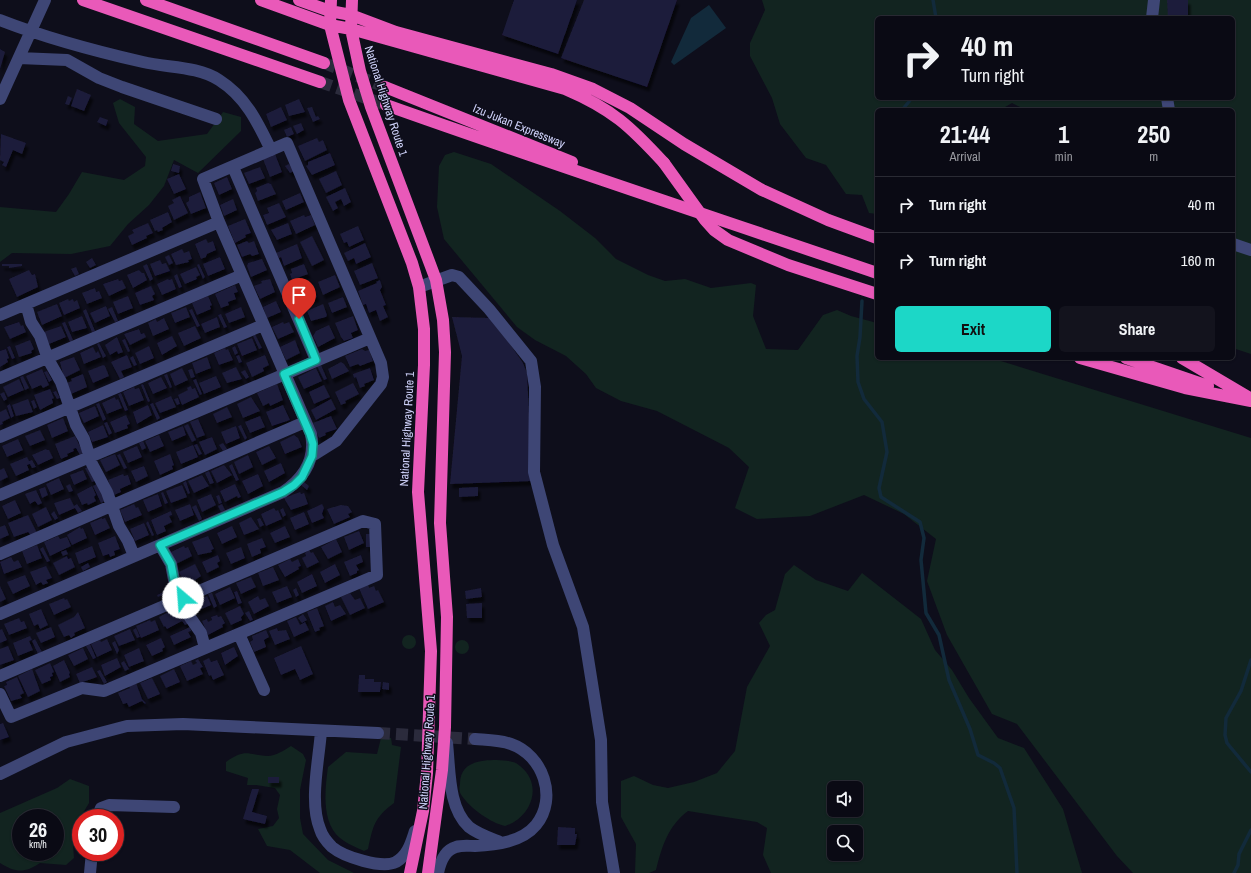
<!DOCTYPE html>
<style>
:root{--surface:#0a0a14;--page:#13131d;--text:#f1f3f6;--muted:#999aa0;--line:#2a2b34;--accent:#1cd7c7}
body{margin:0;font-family:"Archivo Narrow",sans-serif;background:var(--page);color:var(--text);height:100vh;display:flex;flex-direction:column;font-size:15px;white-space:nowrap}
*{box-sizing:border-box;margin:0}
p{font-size:13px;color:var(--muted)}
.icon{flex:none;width:22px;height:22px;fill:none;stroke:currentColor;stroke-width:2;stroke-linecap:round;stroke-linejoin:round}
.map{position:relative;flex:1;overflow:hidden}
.sheet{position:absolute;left:875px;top:108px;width:360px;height:252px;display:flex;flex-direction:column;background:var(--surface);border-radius:6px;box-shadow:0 1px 3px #0004,0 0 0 1px var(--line)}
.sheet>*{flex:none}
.banner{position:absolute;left:875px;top:16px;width:360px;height:84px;border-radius:6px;box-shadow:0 1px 3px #0004,0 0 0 1px var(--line);background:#0a0a14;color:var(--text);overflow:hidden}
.controls{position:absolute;left:827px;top:781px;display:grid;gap:8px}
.controls a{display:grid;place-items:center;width:36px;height:36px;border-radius:6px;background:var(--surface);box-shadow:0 1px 3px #0004,0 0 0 1px var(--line);font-size:20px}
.speed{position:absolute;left:12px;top:809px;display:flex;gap:8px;font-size:20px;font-weight:700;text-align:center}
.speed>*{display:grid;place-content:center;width:52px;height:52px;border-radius:50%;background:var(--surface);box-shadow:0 1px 3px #0004,0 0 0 1px var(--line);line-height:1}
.speed small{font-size:10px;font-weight:400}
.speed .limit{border:6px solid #d22;background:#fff;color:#111}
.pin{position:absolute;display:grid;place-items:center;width:34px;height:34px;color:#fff;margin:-41px -17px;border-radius:50% 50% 50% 0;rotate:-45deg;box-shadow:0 0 4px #0007}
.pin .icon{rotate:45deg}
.me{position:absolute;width:44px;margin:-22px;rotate:333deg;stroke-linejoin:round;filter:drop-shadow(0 0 3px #0008)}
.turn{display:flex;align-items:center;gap:14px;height:84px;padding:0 20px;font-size:18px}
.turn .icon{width:52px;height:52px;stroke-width:2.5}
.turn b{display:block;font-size:28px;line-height:34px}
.eta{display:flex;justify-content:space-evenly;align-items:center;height:68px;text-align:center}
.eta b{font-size:24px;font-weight:700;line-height:28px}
.button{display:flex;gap:8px;margin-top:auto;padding:8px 20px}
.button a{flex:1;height:46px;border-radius:6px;background:var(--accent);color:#111;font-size:16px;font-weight:700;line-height:46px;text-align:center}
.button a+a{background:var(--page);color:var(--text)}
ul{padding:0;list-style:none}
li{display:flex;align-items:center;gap:12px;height:56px;padding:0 20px;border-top:1px solid var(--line)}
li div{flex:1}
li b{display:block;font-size:15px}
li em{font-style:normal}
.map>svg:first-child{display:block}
.green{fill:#122420;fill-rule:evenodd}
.water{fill:#122a3b}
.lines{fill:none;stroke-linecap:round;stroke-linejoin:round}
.stream{stroke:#122a3b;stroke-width:3.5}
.building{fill:#1d1c3a;filter:url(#shadow)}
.minor-tunnel{stroke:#2b2b3c;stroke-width:12;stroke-dasharray:12 6;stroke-linecap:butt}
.highway-tunnel{stroke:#2b2b3c;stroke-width:12;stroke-dasharray:12 6;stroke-linecap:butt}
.minor{stroke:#3e4675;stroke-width:12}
.highway{stroke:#e959b9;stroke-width:12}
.highway-bridge{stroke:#e959b9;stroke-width:12}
.route-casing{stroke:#128c81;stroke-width:10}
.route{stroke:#1cd7c7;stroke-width:7}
.labels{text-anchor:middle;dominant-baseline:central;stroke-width:3;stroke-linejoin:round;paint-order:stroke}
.street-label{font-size:12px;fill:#ced1f9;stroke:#0e0e1b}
</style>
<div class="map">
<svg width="1251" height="873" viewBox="0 0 1251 873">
<defs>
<filter id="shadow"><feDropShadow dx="2.5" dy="4.5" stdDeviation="1" flood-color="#0009"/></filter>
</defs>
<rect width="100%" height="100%" fill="#0e0e1b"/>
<path class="green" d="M762 0H1251V354L1233 348V110H1026L1012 103 1000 110H877V214L869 213 862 195 846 194 826 165 806 158 780 124 772 98 750 56V43L765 10ZM877 18H1233V98H877Z
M120 99 135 107 134 124 158 141 207 134 223 112 241 117V131L198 173 174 160 164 186 149 205 128 224 110 246 71 254 12 253 0 262V207L56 212 69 194 82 172 124 180 145 166 146 157 119 123 113 103Z
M454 152 491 164 560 211 595 238 616 259 648 275 665 281 685 279 711 288 751 283 756 285 753 316 766 349 798 350 823 315 837 310 851 316 877 323V358H991L1251 438V873H1133L1117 856 1017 724 992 714 947 635 927 581 936 539 904 514 864 495 810 516 757 519 735 508 749 467 729 448 657 411 621 401 596 388 586 374 566 356 535 340 517 327 444 239 437 207 439 166 445 155Z
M794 565 816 580 848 591 862 573 921 619 935 650 952 670 969 698 998 738 1024 748 1063 809 1082 873H771L763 855 767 828 757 822 688 811C668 826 662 846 656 870L649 873H635L636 844 621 817V781L634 776 653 785 668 788 694 782 717 773 735 751 747 687 770 646 759 623 766 615 775 610 785 574ZM834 788H856V810H834ZM834 832H856V854H834Z
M402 642a7 7 0 1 1 14 0a7 7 0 1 1-14 0Z
M455 647a7 7 0 1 1 14 0a7 7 0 1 1-14 0Z
M381 738H391L392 745 401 747 394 803C374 818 373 826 368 849L364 851C356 847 347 844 340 838 321 822 325 789 328 767L346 752 377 754Z
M291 746 303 754 306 760 300 790V818L303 834 328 860 354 873H320L290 850 267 846 258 829 273 826 279 818 277 809 280 795 275 788 256 785H247L248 778 226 771V762C246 748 247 755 268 756 275 756 285 750 291 746Z
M497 760C504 761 514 760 520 766 544 785 531 818 505 826 491 823 470 808 462 796 459 792 459 788 460 784 460 762 480 760 497 760Z
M70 779 89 786V803L77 823 73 845 74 858 66 865 40 863C25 873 16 873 0 863V813L57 788ZM21 818H55V852H21Z"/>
<path class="water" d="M709 5 726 28 674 65 671 62 691 18Z"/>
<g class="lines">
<path class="stream" d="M933 0 936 18
M902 110 912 98
M862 301 860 337 857 356 858 382 864 399 882 422 887 452 879 488 881 497 920 522 924 538 921 560 926 613 939 635 949 680 970 729 978 755 994 763 1000 768 1014 808 1017 873
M1251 660 1241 691 1226 718 1225 735 1227 743 1251 772
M1234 873 1238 865 1239 854 1251 830"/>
</g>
<path class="building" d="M514 0H577L558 54 502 35Z
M584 0H677L647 87 561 58Z
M1167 0H1188V18H1168Z
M0 49 5 52 0 69Z
M77 89 91 95 84 111 71 106Z
M68 96 72 98 69 105 65 104Z
M299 99 305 112 289 116 285 105Z
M281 107 287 120 271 127 266 114Z
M312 107 316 117 318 116 320 119 313 122 307 108Z
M100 117 108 120 106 126 97 122Z
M301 123 304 130 297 134 293 126Z
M291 127 294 134 287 137 284 130Z
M1 134 26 143 22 154 13 150 6 167 2 165 4 162 0 160Z
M317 138 319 142 323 140 327 150 305 161 298 146Z
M330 153 335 165 312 175 306 166 308 165V162Z
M275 154 282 172 270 177 263 159Z
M173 164 180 166 179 173 171 171Z
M289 164 294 171 290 173 285 166Z
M260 167 265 178 249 184 244 173Z
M336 171 342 185 326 193 319 179Z
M179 174 186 189 174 194 167 179Z
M227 177 232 189 219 195 214 183Z
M268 183 271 184 276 194 258 201 255 193 257 191 256 188Z
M345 188 351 202 344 206 341 199 335 202 338 208 333 211 326 197Z
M200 192 206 208 191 214 186 203 189 201V197Z
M300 193 304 202 286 210 282 201Z
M180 196 188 213 174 220 168 206 174 203 172 200Z
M233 199 237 210 224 216 220 205Z
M279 203 286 217 267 225 263 215 269 213 267 208Z
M168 212 172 222 162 228 163 230 158 232 157 230 155 231 150 220Z
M304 215 305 217 311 215 315 225 296 234 290 221Z
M245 219 251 233 245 235 246 237 235 243 228 226Z
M148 223 153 233 146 236 147 238 132 245 128 236 134 233 132 230Z
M288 223 292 234 277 240 271 230Z
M358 226 364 240 349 247 347 242 344 243 340 234Z
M312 236 324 260 312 266 300 242Z
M206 239 208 243 213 241 216 250 207 254 206 257 201 259 195 244Z
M247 241 249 243 254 241 259 254 252 256 250 254 242 257 237 245Z
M365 243 371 257 356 264 354 258 348 261 344 253Z
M297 244 302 258 284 266 281 257 279 258 276 253Z
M182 249 184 253 189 251 192 259 188 260 189 262 176 265 171 254Z
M169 255 173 263 169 265 165 257Z
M220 257 225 269 208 276 203 264Z
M92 258 96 265 90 268 86 262Z
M262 259 267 270 251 277 247 266 248 263Z
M160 260 162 264 166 263 170 271 155 276 150 264Z
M372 263 378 278 360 285 354 271Z
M2 264H22V266L9 268V266H2Z
M147 264 153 279 150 281 143 266Z
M199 264 205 277 203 279 197 265Z
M304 264 308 274 292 280 290 274 292 273 291 269Z
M76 267 79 274 75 276 71 269Z
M196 267 200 275 196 277 197 279 185 284 180 274Z
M29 270 32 275 35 274 38 287 17 297 9 279Z
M139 270 142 273H144L147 280 133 288 127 275Z
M177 274 182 287 179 288 174 276Z
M335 275 340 287 323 295 318 282Z
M118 279 119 281 122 280 126 288 109 296 103 284Z
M168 279 169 280 172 279 176 289 162 295 157 284Z
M270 279 275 292 260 299 254 286 262 283 261 281Z
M380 280 382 287 380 290 386 305 383 306 388 317 380 321 376 310 369 313 366 304 363 305 358 291 377 283 376 282Z
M297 282 300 287 293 291 290 285Z
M311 284 317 297 305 302 304 299 299 301 295 292Z
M235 285 238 292 234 293 236 299 228 302 229 305 221 308 215 294Z
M151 286 155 294 152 296 154 300 140 305 135 293Z
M95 288 96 292 99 291 102 298 87 304 82 293Z
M128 296 133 308 118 314 113 302Z
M208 296 212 305 210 306 211 309 197 315 192 303Z
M343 297 347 307 332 313 328 303Z
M68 299 69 301 73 299 74 302 77 300 80 308 64 315 59 303Z
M276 301 281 312 267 318 263 307Z
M57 304 62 316 42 325 37 312Z
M323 304 327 315 326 317 311 321 307 311Z
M106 306 110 316 95 323 90 313Z
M112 307 118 321 115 322 108 309Z
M186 307 190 317 175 323 171 313Z
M241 307 245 317 229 323 225 314Z
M86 309 95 331 92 332 83 311Z
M192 309 200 326 197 327 189 310Z
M221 314 227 327 224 328 218 315Z
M82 316 87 328 72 332 68 322Z
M353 316 358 330 351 333 353 338 344 341 341 337 335 323Z
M217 317 220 327 205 333 201 324Z
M452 317 492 318 523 363 527 373 532 481 450 484 462 356Z
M164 318 169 329 153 336 148 323 156 319 157 322Z
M19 322 21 326 23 325 26 332 10 339 4 327Z
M65 322 73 340 70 342 62 323Z
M283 322 284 324 289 322 294 332 278 339 272 327Z
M329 325 335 338 318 347 313 336 316 331Z
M61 326 66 337 49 344 44 332Z
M195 326 201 338 184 346 178 333Z
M139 329 141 334 144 333 146 337 130 345 124 334Z
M255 334 262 348 259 349 253 336Z
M172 336 177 346 162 355 157 343Z
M117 337 123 352 118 354 117 351 110 355 105 345Z
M252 338 257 350 242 356 237 344Z
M125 339 130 351 128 352 122 340Z
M30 340 34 349 31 351 32 353 19 357 15 346Z
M295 340 300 353 286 360 280 347Z
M99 343 106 356 103 358 97 344Z
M10 346 15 358 12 359 7 347Z
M149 346 154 358 140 364 135 353Z
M235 346 238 353 235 355 232 348Z
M93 347 96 353 98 351 101 357 84 364 80 353Z
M225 348 226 350 228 349 233 360 219 365 214 353Z
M6 349 9 358 7 359 8 362 0 367V351Z
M362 349 365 351 369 350 373 361 360 366 358 364 350 367 345 356Z
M127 355 132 367 121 371 124 377 120 379 111 362Z
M239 355 242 362 239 363 236 356Z
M265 355 269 365 263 368 264 371 252 377 246 363Z
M133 356 137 365 134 366 130 358Z
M74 357 80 370 64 378 60 362Z
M207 357 211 368 196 374 192 363Z
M341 362 344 364 349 371 332 379 328 369Z
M103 365 105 366 109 376 93 383 88 371Z
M321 365 327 379 324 380 317 366Z
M236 367 242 379 227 383 222 373Z
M182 368 188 380 175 386 170 374Z
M316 368 322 381 304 389 298 377Z
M370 368 374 380 364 384 365 386 360 388 356 377 354 378 353 374Z
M42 369 49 385 43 388 41 385 32 389 26 376Z
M192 369 195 377 191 378 188 370Z
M245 370 249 377 246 379 241 372Z
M47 371 52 380 49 382 44 372Z
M83 374 87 387 71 394 67 383 72 381 71 379Z
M167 374 172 387 170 388 164 375Z
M23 376 29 388 25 390 20 377Z
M216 376 221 387 204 394 199 383Z
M161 377 167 388 153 394 148 383Z
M19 379 24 390 8 397 3 387Z
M196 379 202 394 200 395 193 380Z
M353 383 359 394 345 401 346 403 341 405 335 392Z
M143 384 150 401 148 402 141 385Z
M277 384 283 400 270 406 269 403 263 406 257 393Z
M324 385 330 397 314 404 309 392Z
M191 386 192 389 195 388 199 397 182 405 178 395 188 390 187 388Z
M134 387 135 389 139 388 144 400 129 406 123 392Z
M50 389 54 398 52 399 53 403 40 410 34 395Z
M56 391 60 398 57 399 53 392Z
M4 392 7 399 4 401 0 394Z
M121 393 128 410 125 411 118 394Z
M171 396 176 407 160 413 155 403Z
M115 397 116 400 118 399 122 408 107 414 102 403Z
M251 397 260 411 243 418 237 404Z
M178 398 180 404 177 405 174 399Z
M28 399 33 412 16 416 12 405Z
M331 399 336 409 316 420 311 410Z
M34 400 37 407 34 409 31 401Z
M99 403 106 419 103 421 96 404Z
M153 403 160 418 157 420 150 404Z
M10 404 14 416 11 418 7 406Z
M148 405 152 415 137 424 133 412Z
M283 405 290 420 272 426 266 412Z
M95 406 99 416 84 423 79 413Z
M227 407 232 417 217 423 213 414Z
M6 409 10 418 2 422 3 424 0 425V412Z
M126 415 130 424 127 425 128 428 115 433 110 422Z
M260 416 265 427 250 433 245 422Z
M331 416 337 429 325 433 326 435 319 438 313 423Z
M63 418 68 431 52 438 47 425Z
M198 419 205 435 197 438 190 422Z
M107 422 112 433 109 435 104 423Z
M188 424 196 440 192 442 184 426Z
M103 425 108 437 92 442 88 432Z
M241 425 247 438 245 440 238 426Z
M183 426 186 435 172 441 168 432Z
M236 426 240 438 226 444 221 432Z
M40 430 45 440 30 446 25 436Z
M159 435 164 446 150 452 145 441Z
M294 435 298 438 302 447 285 454 280 442Z
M75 436 83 453 80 455 76 448 73 449 74 451 67 454 68 456 61 459 55 444Z
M212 437 217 449 205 455 199 442Z
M18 439 23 450 7 457 2 446Z
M143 441 146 448 142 450 139 443Z
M223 443 227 449 223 451 219 445Z
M197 444 202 454 199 455 194 445Z
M193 445 198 457 181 464 176 452Z
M137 446 142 457 128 463 123 452Z
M269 446 276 458 262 465 256 452Z
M46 449 47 450H49L53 458 38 465 32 455Z
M115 454 120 465 106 472 100 460Z
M120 454 127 468 124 469 117 455Z
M170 454 174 465 172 466 173 469 160 475 154 461Z
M248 455 253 467 239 474 234 462Z
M27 457 29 461 32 460 36 467 32 468 30 464 27 465 29 470 16 476 10 464Z
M281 463 285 473 269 482 264 471Z
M232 464 239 480 236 481 229 466Z
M224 465 232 475 217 483 211 471Z
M144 466 148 476 136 482 131 471Z
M89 467 95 481 92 482 85 468Z
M4 468 8 477 0 481V470Z
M83 470 87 479 74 485 70 475Z
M209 471 214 483 210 484 205 473Z
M123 474 124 476 128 475 131 484 120 489 121 492 114 495 108 480Z
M258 474 263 486 248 494 242 481Z
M202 475 209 486 194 493 188 481Z
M59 478 64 489 51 495 46 484Z
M186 481 190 493 188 494 183 483Z
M304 482 309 486 307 490 301 485Z
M70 484 73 491 69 492 66 486Z
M97 484 105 501 101 503 93 486Z
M235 484 241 497 238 498 237 496 225 502 220 491Z
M182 485 187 497 171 503 166 491Z
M92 486 96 495 94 497 96 501 88 505 87 503 82 505 77 494Z
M45 487 48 495 42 498 39 489Z
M478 487V496L459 497V488Z
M36 490 42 503 38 505 35 501 30 504 25 494Z
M163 492 168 503 165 504 161 493Z
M300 492 301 494 304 493 308 504 291 510 284 498Z
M158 494 162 506 148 512 143 500Z
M211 494 216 505 202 512 197 500Z
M219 495 222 503 219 504 216 496Z
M70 498 74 506 77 504 82 511 78 513 75 508 59 515 54 503Z
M15 500 21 513 8 519 2 506Z
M134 504 136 508 138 507 142 515 125 522 120 510Z
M190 504 194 515 180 521 175 510Z
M222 504 225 510 221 512 218 506Z
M322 504 324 508 322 514 324 518 312 523 307 511Z
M196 505 202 519 199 521 192 507Z
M341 505 348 506 352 512 348 514 350 517 334 524 327 509Z
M46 507 52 520 38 527 32 514Z
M274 508 276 511 278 510 282 519 266 526 261 514Z
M283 508 286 515 283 517 280 510Z
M54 511 58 518 55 520 51 514Z
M171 511 172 515 169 516 172 522 164 526 166 531 157 535 151 520Z
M304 512 309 524 295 530 290 518Z
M28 515 37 533 31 535 28 532 14 537 8 523Z
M251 517 259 529 244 535 239 523Z
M102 518V519L105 518 110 528 95 535 90 523Z
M260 518 264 525 260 527 257 519Z
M148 521 154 535 152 536 146 523Z
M144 523 149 535 135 541 130 529Z
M5 525 9 535 0 539V527Z
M232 526 237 537 222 544 217 533Z
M285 526 290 537 275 543 270 533Z
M80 527 81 529 83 528 87 538 72 545 67 535Z
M359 531 364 543 349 550 344 537Z
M366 534H370V547H366Z
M58 536 60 539 67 537 71 546 50 556 44 542Z
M115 536 120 549 114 551 115 555 110 557 109 554 103 556 98 543Z
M208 536 214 549 211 550 212 552 198 555 192 542Z
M262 538 266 547 260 549 261 553 252 557 247 544Z
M336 539 342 552 328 559 321 547Z
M37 545 42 558 27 564 22 551Z
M92 546 96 557 79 564 75 553Z
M184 546 185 548 188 547 192 556 176 564 171 552Z
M43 547 50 561 47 562 40 549Z
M241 547 245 558 231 564 226 553Z
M66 550 68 554 63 556 61 552Z
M309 550 311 553 313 552 319 562 307 568 302 558 306 556 305 553Z
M218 555 220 561 217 563 219 567 207 573 202 562Z
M361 555 363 562 356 565 359 570 357 571V573L350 576 344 562Z
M67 556 68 559 71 558 75 567 59 575 53 563Z
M11 557 14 562 18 560 22 567 4 574 0 562Z
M290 559 292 562 298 559 301 566 298 567 299 569 285 577 278 565Z
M88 563 90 567 83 571 81 567Z
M195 564 201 576 192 582 194 587 187 590 179 572Z
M335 564 340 575 325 583 320 572Z
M46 566 52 578 46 580 48 583 43 585 41 582 36 585 30 572Z
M273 567 279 580 263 586 258 573Z
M312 574 317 586 302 593 297 582Z
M25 575 30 586 13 594 7 582Z
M251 577 256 587 241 594 236 583Z
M368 584 369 588 374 586 376 591 378 590 384 602 368 609 359 588Z
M0 586 6 599 0 602Z
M287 586 292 597 277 603 272 592Z
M230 587 235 598 220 605 215 594Z
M296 588 299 595 296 597 293 590Z
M481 588 482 597 466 599 465 591Z
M170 589 171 591 158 597 157 595Z
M237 591 242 603 238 604 234 592Z
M212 593 217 606 214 608 208 594Z
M350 593 355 600 360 598 365 608 350 615 341 597Z
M207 596 211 605 197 611 193 602Z
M258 596 260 600 265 598 269 606 254 614 248 602Z
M64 598 65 600 67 599 71 607 54 615 49 604Z
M333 602 335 607 340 605 346 614 331 621 325 606Z
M482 603V618H467L466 604Z
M240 606 244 614 241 617 242 620 231 625 225 613Z
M317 608 324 626 319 628 320 630 315 632 307 612Z
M41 609 48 625 40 629 38 624 34 626 29 614Z
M172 610 174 613 182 610 189 623 185 625 182 621 167 629 165 626 164 627 159 617Z
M249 611 253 620 250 621 245 613Z
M78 612 85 628 74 633 75 635 71 638 69 635 64 637 58 625 74 617Z
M303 614 307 620 302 623 298 618Z
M217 615 218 617 221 616 225 623 222 625 223 627 208 635 202 621 207 619 208 622 212 620 211 617Z
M296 617 300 625 305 622 309 630 294 637 287 621Z
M19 618 21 622 24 621 27 628 9 635 4 624Z
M150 620 151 622 155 620 159 630 141 638 136 626Z
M51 627 55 637 41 643 36 633Z
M190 627 191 631 188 632 191 637 174 645 170 636Z
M136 628 140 637 137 638 133 630Z
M277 628 278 631 286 630 290 639 275 645 269 631Z
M2 629 7 640 0 643V630Z
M130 629 135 640 119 646 114 636Z
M266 630 269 637 264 640 266 647 254 652 250 642 253 640 252 636Z
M30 636 32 640 29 641 33 650 18 656 13 643Z
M161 638 165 647 162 649 163 651 152 656 146 645Z
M35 639 42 652 38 654 32 641Z
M107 639 112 650 97 657 91 644 100 640 101 642Z
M115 641 119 650 117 654 112 643Z
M90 644 96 658 93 659 86 646Z
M8 646 14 660 0 665V649Z
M301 646 313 674 300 680 295 669 281 675 274 658Z
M234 647 238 656 225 665 221 653Z
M83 648 88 659 74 666 68 655Z
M139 648 144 661 129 667 124 655Z
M117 658 121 667 105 676 101 665Z
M209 658 211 662 217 660 224 675 213 680 211 675 209 676 203 661Z
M198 659 203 667 200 668 203 674 187 681 180 666 191 661 193 665 197 663 195 661Z
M64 660 70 673 69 674 70 677 60 682 53 666Z
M124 661 129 669 125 671 121 663Z
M50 663 54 672 52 673 53 676 50 677 51 680 42 684 35 670Z
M92 667 97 677 80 683 76 674Z
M32 669 40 691 28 697 18 676Z
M174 669 180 682 166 688 160 676Z
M100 670 107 682 104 684 97 671Z
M359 675H365V679H374V682H381L380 692H358Z
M17 677 24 693 20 695 22 698 11 701 4 686 7 685 6 682Z
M152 678 160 694 148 699 140 683Z
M383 682 389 683V690L382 689Z
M136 683 142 699 146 703 145 704 142 701 129 707 127 703 123 704 118 693 130 688 129 686Z
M3 723 9 737 0 740V724Z
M268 777H279V783H268Z
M252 789H259L252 812 267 816 265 824 243 819Z
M558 827 575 828V834H577L575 845H557Z"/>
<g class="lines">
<path class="minor-tunnel" d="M378 733 475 739"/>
<path class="highway-tunnel" d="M324 63 385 87
M320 82 386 105"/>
<path class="minor" d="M1152 18 1154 0
M0 20C46 38 95 51 143 62 168 68 197 66 219 80 246 97 258 123 271 150
M19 58 67 60 99 78 122 87 216 119
M1167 98 1169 110
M0 99 45 0
M233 167 316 360
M1233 244 1251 250
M419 287 452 275 459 277 489 309 531 361 535 387 534 472 553 545 583 627 601 740 602 802 614 873
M26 304 31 322 40 336 48 359 61 382 76 425 84 439 92 464 107 492 119 526 128 541 134 556
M0 315 219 222
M0 378 242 275
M0 437 263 325
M0 495 370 338
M160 545 171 564 175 585 181 593 187 613 201 633 205 648
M0 554 305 422
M0 614 283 492C304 478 316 459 311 434L219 222 203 179 287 143 381 363 383 377 381 384 336 441 312 456
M239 634 264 690
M0 676 363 521 375 524 377 575 104 691 82 688 11 717 0 694
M321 731C319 760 309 802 320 829 322 836 327 842 332 847 344 857 382 869 396 862 408 855 411 843 415 831
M447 743C450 770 448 808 469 827 478 834 490 838 500 842
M0 774 66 742 127 726 183 724 378 733
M97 818 101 808 109 805 174 807
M90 873 92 852
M438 873C440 863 445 850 456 847 462 845 469 846 475 846 496 845 522 842 536 825 558 798 543 755 511 744 500 740 487 740 475 739"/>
<path class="highway" d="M83 0 320 82
M146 0 324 63
M261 0 330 25 351 29 565 89C612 109 630 126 664 163
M299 0 330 11 351 15 396 32 551 74 593 89 630 108 684 144 762 190 828 220 877 238
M331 0 330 25 349 100 412 263 419 287 424 329V365L418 492 431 651 427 773 423 811 410 873
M352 0 351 29 360 71 371 107 436 280 443 320 445 352 440 523 447 617 445 727 442 770 428 873
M385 87 572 162
M386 105C549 163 713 217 877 273
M1080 358 1185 388 1251 401
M1126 358 1208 386
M1182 358 1248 397"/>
<path class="highway-bridge" d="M664 163 705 220 714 230 728 240 788 265 877 294"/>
</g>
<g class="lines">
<defs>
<path id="route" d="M183 598 175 585 171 564 160 545 283 492 294 485 302 477 312 456 313 444 310 434 284 374 316 360 299 319"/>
</defs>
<use href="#route" class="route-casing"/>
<use href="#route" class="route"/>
</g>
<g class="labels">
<g class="street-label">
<text transform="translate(386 101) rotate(72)">National Highway Route 1</text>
<text transform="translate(519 126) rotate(22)">Izu Jukan Expressway</text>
<text transform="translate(407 429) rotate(-87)">National Highway Route 1</text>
<text transform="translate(427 752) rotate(-86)">National Highway Route 1</text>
</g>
</g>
</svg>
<div class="controls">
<a><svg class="icon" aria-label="sound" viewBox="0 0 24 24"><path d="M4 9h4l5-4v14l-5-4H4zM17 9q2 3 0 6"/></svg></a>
<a><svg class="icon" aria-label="search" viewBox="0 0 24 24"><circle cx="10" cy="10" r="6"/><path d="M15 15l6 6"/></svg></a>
</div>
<div class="speed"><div>26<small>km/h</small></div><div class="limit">30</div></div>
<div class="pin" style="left:299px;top:319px;background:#d93025"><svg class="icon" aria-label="arrive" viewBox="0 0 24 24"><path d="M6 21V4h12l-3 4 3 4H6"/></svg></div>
<svg class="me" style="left:183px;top:598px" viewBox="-20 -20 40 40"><circle r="19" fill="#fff"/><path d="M0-13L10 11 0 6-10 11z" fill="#1cd7c7"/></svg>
<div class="banner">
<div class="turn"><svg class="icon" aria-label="right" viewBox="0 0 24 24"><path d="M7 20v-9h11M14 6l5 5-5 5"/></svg><div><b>40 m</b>Turn right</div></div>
</div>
<section class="sheet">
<div class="eta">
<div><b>21:44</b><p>Arrival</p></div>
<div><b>1</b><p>min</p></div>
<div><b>250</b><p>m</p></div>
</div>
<ul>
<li><svg class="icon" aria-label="right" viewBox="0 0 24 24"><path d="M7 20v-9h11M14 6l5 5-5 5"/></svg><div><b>Turn right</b></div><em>40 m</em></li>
<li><svg class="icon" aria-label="right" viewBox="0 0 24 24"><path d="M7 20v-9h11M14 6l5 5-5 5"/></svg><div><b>Turn right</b></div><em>160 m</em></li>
</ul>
<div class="button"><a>Exit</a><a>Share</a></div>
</section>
</div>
